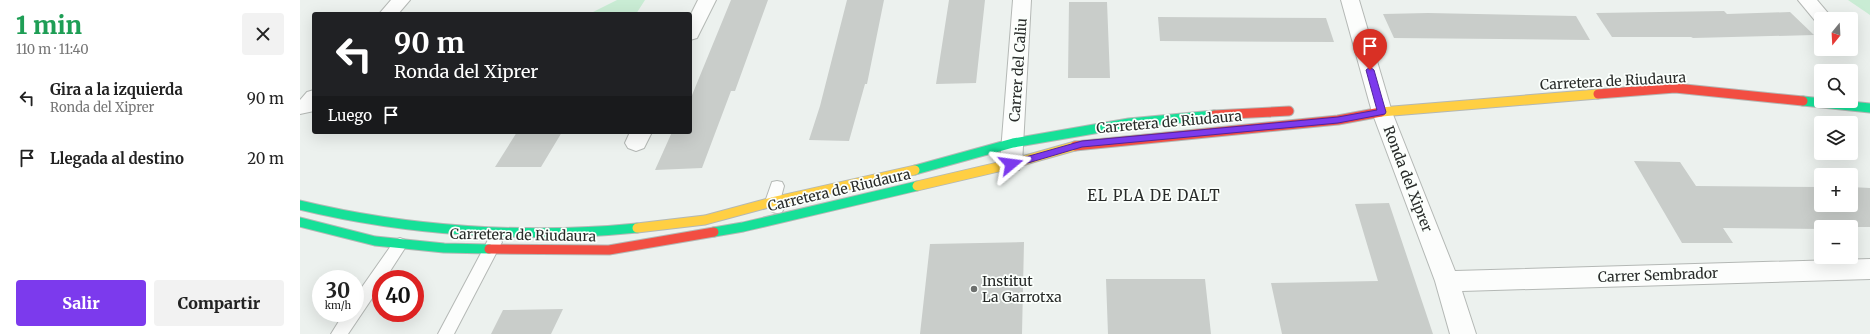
<!DOCTYPE html>
<html lang="es">
<meta charset="utf-8">
<style>
:root{--surface:#fff;--page:#f2f2f2;--text:#222;--muted:#767676;--accent:#7c3aed}
body{margin:0;font-family:Merriweather,serif;background:var(--page);color:var(--text);height:100vh;display:flex;flex-direction:column;font-size:15px;white-space:nowrap}
*{box-sizing:border-box;margin:0}
p{font-size:13px;color:var(--muted)}
.icon{flex:none;width:22px;height:22px;fill:none;stroke:currentColor;stroke-width:2;stroke-linecap:round;stroke-linejoin:round}
.map{position:relative;flex:1;overflow:hidden}
.details{display:flex;flex-direction:column;background:var(--surface);width:300px}
.details>*{flex:none}
.hud{position:absolute;left:12px;top:12px;width:380px;height:122px;border-radius:4px;box-shadow:0 4px 16px #0002;background:#202124;color:#fff;overflow:hidden}
.needle{width:26px;rotate:198deg}
.buttons{position:absolute;left:1514px;top:12px;display:grid;gap:8px}
.buttons a{display:grid;place-items:center;width:44px;height:44px;border-radius:4px;background:var(--surface);box-shadow:0 4px 16px #0002;font-size:20px}
.speed{position:absolute;left:12px;top:270px;display:flex;gap:8px;font-size:20px;font-weight:700;text-align:center}
.speed>*{display:grid;place-content:center;width:52px;height:52px;border-radius:50%;background:var(--surface);box-shadow:0 4px 16px #0002;line-height:1}
.speed small{font-size:10px;font-weight:400}
.speed .limit{border:6px solid #d22;background:#fff;color:#111}
.pin{position:absolute;display:grid;place-items:center;width:34px;height:34px;color:#fff;margin:-41px -17px;border-radius:50% 50% 50% 0;rotate:-45deg;box-shadow:0 0 4px #0007}
.pin .icon{rotate:45deg}
.me{position:absolute;width:44px;margin:-22px;rotate:74deg;stroke-linejoin:round;filter:drop-shadow(0 0 3px #0008)}
.turn{display:flex;align-items:center;gap:14px;height:84px;padding:0 16px;font-size:18px}
.turn .icon{width:52px;height:52px;stroke-width:2.5}
.turn b{display:block;font-size:28px;line-height:34px}
.then{display:flex;align-items:center;height:38px;padding:0 16px;background:#0003;gap:8px;font-size:15px}
.round{display:grid;place-items:center;flex:none;width:42px;height:42px;border-radius:4px;background:var(--page)}
.summary{display:flex;align-items:center;justify-content:space-between;height:68px;padding:0 16px}
h1{font-size:24px;font-weight:800;line-height:30px;color:#1e9e55}
.primary-button{display:flex;gap:8px;margin-top:auto;padding:8px 16px}
.primary-button a{flex:1;height:46px;border-radius:4px;background:var(--accent);color:#fff;font-size:16px;font-weight:800;line-height:46px;text-align:center}
.primary-button a+a{background:var(--page);color:var(--text)}
ul{padding:0;list-style:none}
li{display:flex;align-items:center;gap:12px;height:60px;padding:0 16px}
li div{flex:1}
li b{display:block;font-size:15px}
li em{font-style:normal}
main{display:flex;flex:1;min-height:0}
.map>svg:first-child{display:block}
.green{fill:#c9ecd4}
.building{fill:#c9cdca}
.lines{fill:none;stroke-linecap:round;stroke-linejoin:round}
.lane-casing{stroke:#b4b8b5;stroke-width:2}
.street-casing{stroke:#b4b8b5;stroke-width:2}
.fast-casing{stroke:#b4b8b5;stroke-width:11}
.slow-casing{stroke:#b4b8b5;stroke-width:11}
.jam-casing{stroke:#b4b8b5;stroke-width:11}
.lane{fill:#fcfdfc;fill-rule:evenodd}
.street{fill:#fcfdfc;fill-rule:evenodd}
.fast{stroke:#16e098;stroke-width:9}
.slow{stroke:#ffcf43;stroke-width:9}
.jam{stroke:#f24e42;stroke-width:9}
.route{fill:#7c3aed;stroke:#51269a}
.poi-dot{fill:#6d706e;stroke:#fbfffc;stroke-width:1.5}
.labels{text-anchor:middle;dominant-baseline:central;stroke-width:3.5;stroke-linejoin:round;paint-order:stroke}
.street-label{font-size:14px;fill:#282b29;stroke:#fbfffc}
.poi-label{font-size:14px;fill:#282b29;stroke:#fbfffc;text-anchor:start}
.neighbourhood-label{font-size:15px;letter-spacing:1px;fill:#282b29;stroke:#fbfffc}
</style>
<main>
<section class="details">
<div class="summary"><div><h1>1 min</h1><p>110 m · 11:40</p></div><a class="round"><svg class="icon" aria-label="close" viewBox="0 0 24 24"><path d="M6 6l12 12M18 6L6 18"/></svg></a></div>
<ul>
<li><svg class="icon" aria-label="left" viewBox="0 0 24 24"><path d="M17 20v-9H6M10 6l-5 5 5 5"/></svg><div><b>Gira a la izquierda</b><p>Ronda del Xiprer</p></div><em>90 m</em></li>
<li><svg class="icon" aria-label="arrive" viewBox="0 0 24 24"><path d="M6 21V4h12l-3 4 3 4H6"/></svg><div><b>Llegada al destino</b></div><em>20 m</em></li>
</ul>
<div class="primary-button"><a>Salir</a><a>Compartir</a></div>
</section>
<div class="map">
<svg width="1570" height="334" viewBox="0 0 1570 334">
<rect width="100%" height="100%" fill="#ecf1ee"/>
<path class="green" d="M317 0H345L336 14H289Z
M1548 0H1570V15Z"/>
<path class="building" d="M431 0H468L435 91H431L402 168 355 170 372 132H390V100Z
M547 0H584L567 84H565L549 141 509 140 520 106Z
M649 0H685L676 83 636 84Z
M769 2H807L810 78H768Z
M1424 11 1427 14 1490 12 1514 35 1393 38 1391 37H1312L1296 13Z
M1128 13 1276 16 1290 40 1094 38 1083 14Z
M858 17 1026 18 1034 42 860 41Z
M217 132H262L241 167H195Z
M1334 161 1380 162 1396 186 1521 187V205H1551V187L1570 188V227H1521V229L1423 228 1433 243H1382Z
M1089 203 1133 334H982L971 283 1078 281 1055 204Z
M724 242 722 334H620L630 244Z
M806 279H905L911 334H808Z
M263 309 251 334H191L203 310Z"/>
<g class="lines">
<defs>
<path id="lane" d="M477 181 482 182 484 186 480 201 484 208 482 212C473 215 469 210 465 202L472 182Z
M194 236 199 238 202 242 154 334H138L189 238Z
M100 238 105 240 108 244 105 248 85 279H81V285L48 334H31L44 313H55V297L95 240Z"/>
<path id="street" d="M91 0H110L98 14H79Z
M398 0H416L397 38 390 40V16Z
M713 0H731L722 164 719 170 711 172 703 170 700 164Z
M1041 0H1059L1092 112 1155 271 1570 259V279L1162 291 1176 334H1150L1135 281 1072 112Z
M1498 0H1517L1533 19H1521V24L1517 23Z
M14 90V111L0 114V100L7 92Z
M330 132H352L344 148 336 151 328 148 325 143Z"/>
<path id="fast" d="M1503 101 1570 108
M615 170 713 143 829 123 914 115
M0 205C107 231 227 239 337 228
M0 222 75 241 144 248 189 249
M414 232 443 227 617 186"/>
<path id="slow" d="M1081 112 1298 94
M617 186 711 164 775 146
M337 228 405 220 472 202 615 170"/>
<path id="jam" d="M1298 94 1375 88 1503 101
M914 115 989 111
M775 146 1038 120 1081 112
M189 249 309 250 414 232"/>
</defs>
<use href="#lane" class="lane-casing"/>
<use href="#street" class="street-casing"/>
<use href="#fast" class="fast-casing"/>
<use href="#slow" class="slow-casing"/>
<use href="#jam" class="jam-casing"/>
<use href="#lane" class="lane"/>
<use href="#street" class="street"/>
<use href="#fast" class="fast"/>
<use href="#slow" class="slow"/>
<use href="#jam" class="jam"/>
</g>
<path class="route" d="M1070 67 1074 70 1086 112 1085 114 1038 123 782 147 711 168 707 164 708 162 782 141 1038 117 1077 110 1066 70Z"/>
<circle class="poi-dot" cx="674" cy="289" r="4"/>
<g class="labels">
<g class="street-label">
<text transform="translate(718 70) rotate(-86)">Carrer del Caliu</text>
<text transform="translate(1313 81) rotate(-3)">Carretera de Riudaura</text>
<text transform="translate(869 122) rotate(-5)">Carretera de Riudaura</text>
<text transform="translate(1108 179) rotate(69)">Ronda del Xiprer</text>
<text transform="translate(539 190) rotate(-13)">Carretera de Riudaura</text>
<text transform="translate(223 235) rotate(1)">Carretera de Riudaura</text>
<text transform="translate(1358 275) rotate(-2)">Carrer Sembrador</text>
</g>
<g class="poi-label">
<text x="682" y="281">Institut<tspan x="682" dy="16">La Garrotxa</tspan></text>
</g>
<g class="neighbourhood-label">
<text x="854" y="195">EL PLA DE DALT</text>
</g>
</g>
</svg>
<div class="buttons">
<a><svg class="needle" viewBox="-14 -14 28 28"><path d="M0-13l5 13h-10z" fill="#e53935"/><path d="M0 13l5-13h-10z" fill="#767676"/></svg></a>
<a><svg class="icon" aria-label="search" viewBox="0 0 24 24"><circle cx="10" cy="10" r="6"/><path d="M15 15l6 6"/></svg></a>
<a><svg class="icon" aria-label="layers" viewBox="0 0 24 24"><path d="M12 4l9 5-9 5-9-5zM3 14l9 5 9-5"/></svg></a>
<a>+</a>
<a>−</a>
</div>
<div class="speed"><div>30<small>km/h</small></div><div class="limit">40</div></div>
<div class="pin" style="left:1070px;top:70px;background:#d93025"><svg class="icon" aria-label="arrive" viewBox="0 0 24 24"><path d="M6 21V4h12l-3 4 3 4H6"/></svg></div>
<svg class="me" style="left:711px;top:164px" viewBox="-20 -20 40 40"><path d="M0-17L14 15 0 8-14 15z" fill="#7c3aed" stroke="#fff" stroke-width="4"/></svg>
<div class="hud">
<div class="turn"><svg class="icon" aria-label="left" viewBox="0 0 24 24"><path d="M17 20v-9H6M10 6l-5 5 5 5"/></svg><div><b>90 m</b>Ronda del Xiprer</div></div>
<div class="then">Luego<svg class="icon" aria-label="arrive" viewBox="0 0 24 24"><path d="M6 21V4h12l-3 4 3 4H6"/></svg></div>
</div>
</div>
</main>
